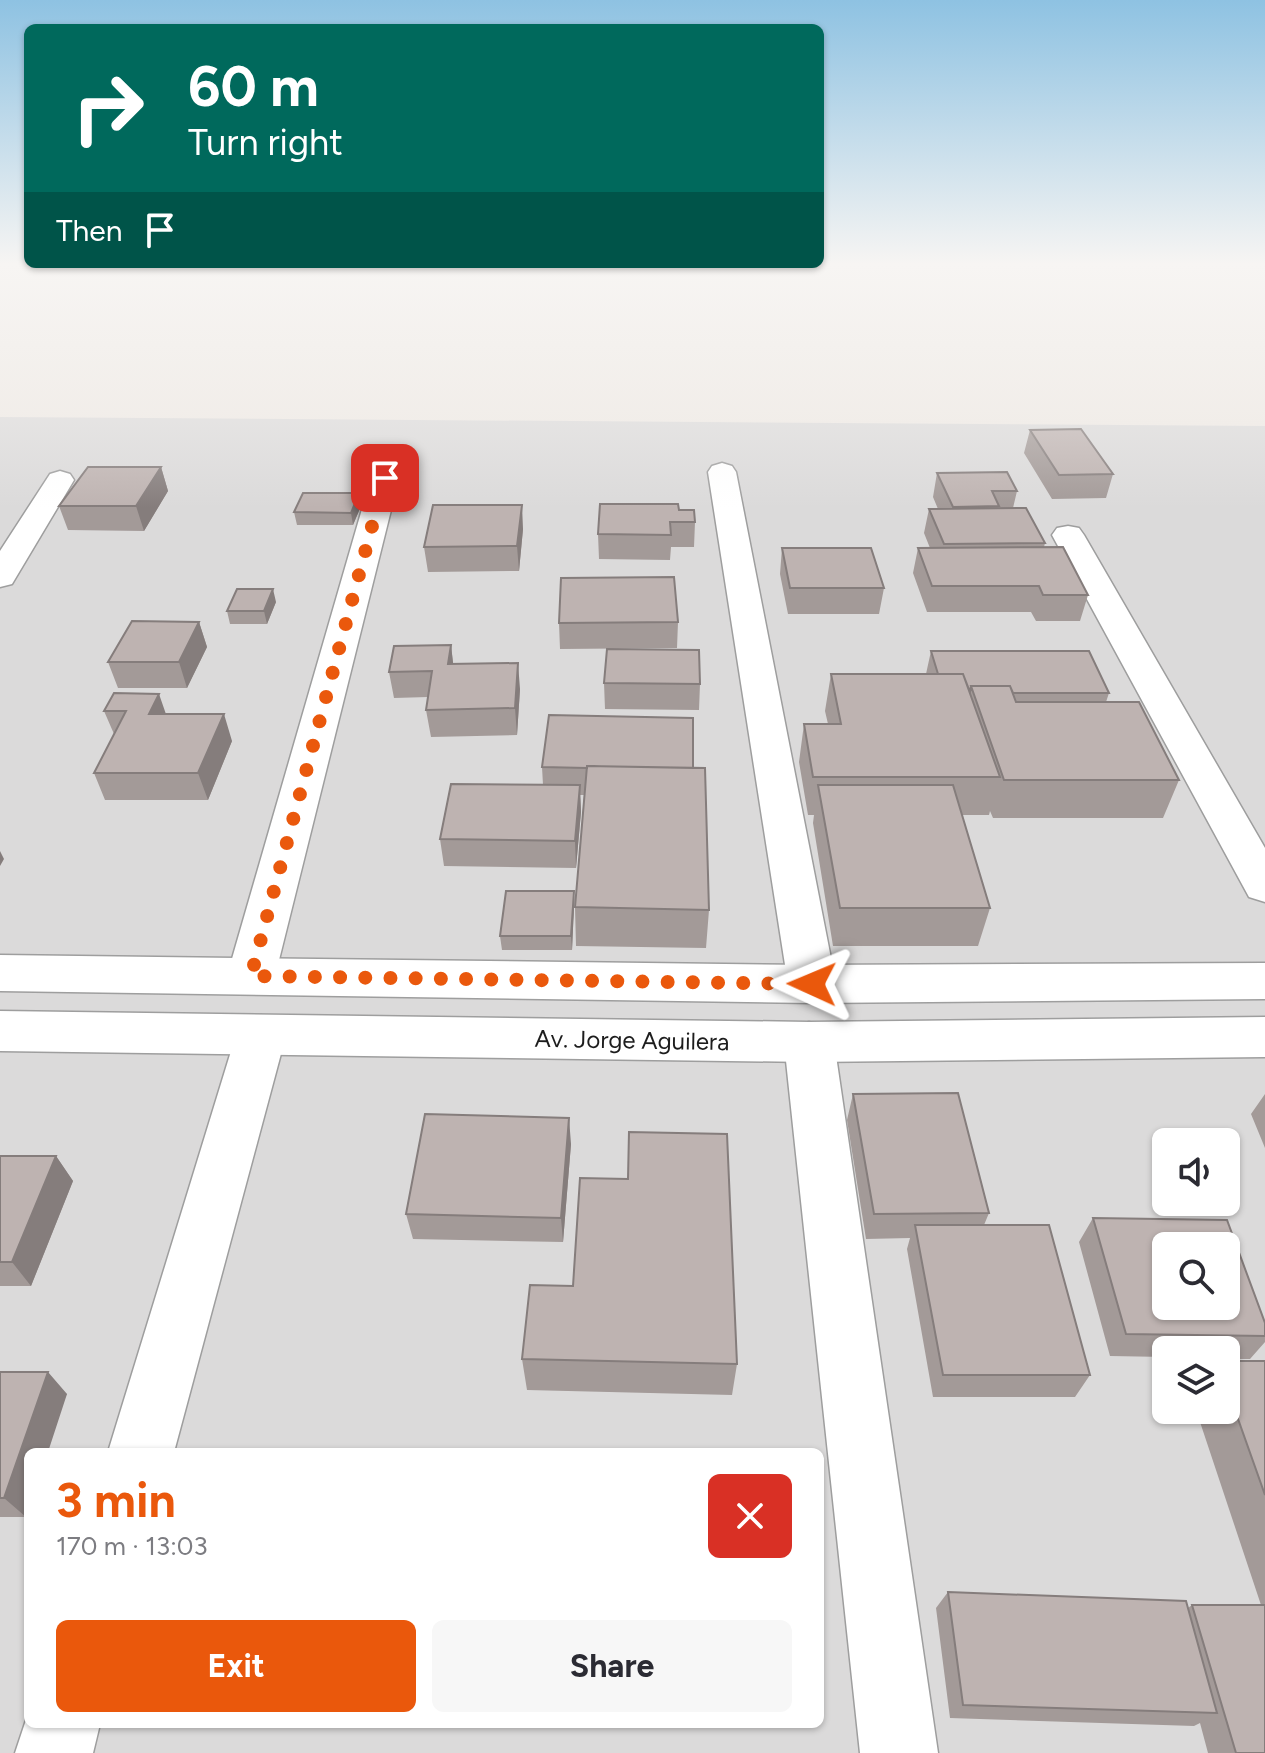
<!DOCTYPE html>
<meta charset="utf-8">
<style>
:root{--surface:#fff;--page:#f7f7f7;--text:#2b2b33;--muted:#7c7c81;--accent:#ea580c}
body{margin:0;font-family:Figtree,sans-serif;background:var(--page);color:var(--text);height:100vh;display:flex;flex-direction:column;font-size:30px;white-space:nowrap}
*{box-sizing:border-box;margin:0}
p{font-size:26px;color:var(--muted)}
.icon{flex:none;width:44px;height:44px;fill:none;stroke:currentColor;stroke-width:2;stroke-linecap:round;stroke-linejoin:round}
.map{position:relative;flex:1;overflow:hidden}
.drawer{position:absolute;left:24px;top:1448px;width:800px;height:280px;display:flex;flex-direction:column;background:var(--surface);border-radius:12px;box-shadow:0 2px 6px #0004}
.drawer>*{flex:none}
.hud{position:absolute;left:24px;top:24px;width:800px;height:244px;border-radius:12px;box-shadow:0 2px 6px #0004;background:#00695c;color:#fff;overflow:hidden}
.fabs{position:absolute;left:1152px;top:1128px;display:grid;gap:16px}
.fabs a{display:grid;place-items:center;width:88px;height:88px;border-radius:12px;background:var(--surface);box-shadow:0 2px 6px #0004;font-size:40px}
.pin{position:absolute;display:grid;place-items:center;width:68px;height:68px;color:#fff;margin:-34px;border-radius:16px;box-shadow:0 4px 12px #0006}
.me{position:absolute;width:88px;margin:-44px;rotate:271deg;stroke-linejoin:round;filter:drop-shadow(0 0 6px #0008)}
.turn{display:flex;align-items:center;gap:28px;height:168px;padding:0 32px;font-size:36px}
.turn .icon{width:104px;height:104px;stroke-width:2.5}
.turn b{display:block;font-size:56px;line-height:68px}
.then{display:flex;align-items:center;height:76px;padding:0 32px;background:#0003;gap:16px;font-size:30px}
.round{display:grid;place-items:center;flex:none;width:84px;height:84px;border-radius:12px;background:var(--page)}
.headline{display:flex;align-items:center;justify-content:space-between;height:136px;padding:0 32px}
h1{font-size:48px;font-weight:700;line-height:60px;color:var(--accent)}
.button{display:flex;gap:16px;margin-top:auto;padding:16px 32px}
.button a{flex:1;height:92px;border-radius:12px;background:var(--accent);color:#fff;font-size:32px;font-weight:700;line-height:92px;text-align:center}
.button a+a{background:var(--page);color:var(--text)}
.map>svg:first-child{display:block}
.residential{fill:#dbdada;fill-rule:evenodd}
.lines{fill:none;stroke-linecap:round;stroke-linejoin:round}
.minor-casing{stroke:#9e9e9e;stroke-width:3}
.tertiary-casing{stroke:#9e9e9e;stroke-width:3}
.minor{fill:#fff;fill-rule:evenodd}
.tertiary{fill:#fff;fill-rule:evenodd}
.wall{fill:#a39a98}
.shaded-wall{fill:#857d7c}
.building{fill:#beb3b1;stroke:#857d7c;stroke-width:2;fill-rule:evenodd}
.route{stroke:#ea580c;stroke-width:14;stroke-dasharray:0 25.2}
.labels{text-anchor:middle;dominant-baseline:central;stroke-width:7;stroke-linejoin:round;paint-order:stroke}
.street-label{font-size:24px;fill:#1d1d1d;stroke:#fff}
</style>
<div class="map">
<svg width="1265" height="1753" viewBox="0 0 1265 1753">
<rect width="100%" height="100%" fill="#eee9e4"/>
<path class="residential" d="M0 417 1265 426V1753H0ZM1166 1142H1226V1202H1166ZM1166 1246H1226V1306H1166ZM1166 1350H1226V1410H1166ZM28 1452H820V1724H28Z"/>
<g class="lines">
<defs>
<path id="minor" d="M722 463 732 466 736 472 836 984 829 997 812 1003 795 997 788 984 708 472 712 466Z
M385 469 395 472 399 478 275 976 268 989 251 994 234 989 227 976 371 478 375 472Z
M60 471 70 474 74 480 12 584 0 587V551L50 474Z
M1068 526 1079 528 1084 535 1265 848V902L1249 897 1243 886 1052 535 1057 528Z
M261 1015 279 1021 286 1035 174 1452H108L236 1035 243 1021Z
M809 1022 827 1028 834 1042 938 1753H860L784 1042 791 1028Z
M28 1714V1724H100L93 1753H15Z"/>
<path id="tertiary" d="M0 955 812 965 1265 963V999L812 1003 0 991Z
M0 1011 809 1022 1265 1017V1057L809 1062 0 1051Z"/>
</defs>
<use href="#minor" class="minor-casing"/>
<use href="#tertiary" class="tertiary-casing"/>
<use href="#minor" class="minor"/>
<use href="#tertiary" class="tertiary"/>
</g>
<path class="wall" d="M1030 430 1113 474 1106 498 1052 499 1024 453Z
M161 467 168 491 144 531 68 530 59 506Z
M937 473 1017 491 1013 508 1045 543 1044 547 1088 595 1080 621H1036L1031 612H927L913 573 918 548H930L924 533 929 509H938L933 497Z
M359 493 361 506 353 525H297L294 512Z
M679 510 695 522 694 547H671L670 560 599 559 598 534Z
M523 529 519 571 428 572 424 547Z
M782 548 884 588 879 614H788L780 574Z
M276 602 267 624H230L227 611Z
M199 622 207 647 187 688H118L108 662Z
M678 622 677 648 560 649 559 623Z
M451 645 453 664 520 689 517 735 431 737 426 710 428 697 394 698 389 672Z
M931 651 1109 693 1106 702 1179 780 1163 818H993L990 811 989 815H962L990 908 978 946H833L813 823 814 815H808L799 762 804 724H828L825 711 831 674H926Z
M604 683 700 684 699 710 605 709Z
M114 693 232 741 208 800H105L94 773 114 734 104 711Z
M542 767 693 768 709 910 706 948 576 946 575 907 584 795H580L581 812 576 868 444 866 440 839 543 785Z
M574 906 572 950H502L500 936Z
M853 1094 989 1213 984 1225 1090 1375 1075 1397H933L907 1249 910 1238 866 1239 847 1120Z
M1265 1094V1148L1251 1114Z
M571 1144 563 1242 413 1239 406 1214Z
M0 1156H56L73 1181 31 1286H0Z
M1093 1218 1265 1323V1342L1250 1359H1226V1350H1166V1357L1110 1356 1079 1242Z
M522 1359 737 1364 732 1395 527 1390Z
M1226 1361H1265V1753H1208L1200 1723 1194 1726 950 1718 936 1608 948 1592 1188 1608 1192 1605H1261L1196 1410H1226Z
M0 1372 67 1394 28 1452V1510L26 1517H0Z"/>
<path class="shaded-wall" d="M161 467 168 491 144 531 136 506Z
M359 493 361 506 353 525 351 513Z
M522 505 523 529 519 571 517 546Z
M273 589 276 602 267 624 264 611Z
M199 622 207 647 187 688 179 662Z
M451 645 454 671 448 664Z
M518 663 520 689 517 735 515 708Z
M159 694 168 720 149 714Z
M224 714 232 741 208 800 198 773Z
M580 785 581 812 576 868 575 841Z
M0 851 4 859 0 866Z
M574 891V906L572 950 571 936Z
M569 1118 571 1144 563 1242 561 1218Z
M56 1156 73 1181 31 1286 12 1262Z
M48 1372 67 1394 48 1452H28V1510L26 1517 4 1498Z"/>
<path class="building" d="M1081 429 1113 474 1059 475 1030 430Z
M88 467H161L136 506H59Z
M1007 472 1017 491H992L999 506 953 507 937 473Z
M303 493H359L351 513 294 512Z
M600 504H678L679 510H694L695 522H670L671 535 598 534Z
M433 505H522L517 546 424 547Z
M1026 508 1045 543 944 544 929 509Z
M1063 547 1088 595H1043L1039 586H932L918 548Z
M782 548H871L884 588H790Z
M674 577 678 622 559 623 561 578Z
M237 589H273L264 611H227Z
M132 621 199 622 179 662H108Z
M451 645 448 664 518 663 515 708 426 710 432 671 389 672 394 646Z
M607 649 699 650 700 684 604 683Z
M931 651H1089L1109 693H1013L1010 686H971L970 692 963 674H938Z
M831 674H963L1000 777H813L804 724H841Z
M971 686H1010L1016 702H1139L1179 780H1004Z
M114 693 159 694 149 714H224L198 773H94L126 711H104Z
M549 715 693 718V768L587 766V768L542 767Z
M587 766 705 768 709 910 575 907Z
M451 784 580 785 575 841 440 839Z
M818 785H953L990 908H840Z
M506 891H574L571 936H500Z
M958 1093 989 1213 874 1214 853 1094Z
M425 1114 569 1118 561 1218 406 1214Z
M629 1132 727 1134 737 1364 522 1359 530 1285 573 1286 580 1178 628 1179Z
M0 1156H56L12 1262H0Z
M1093 1218 1227 1220 1265 1323V1336L1126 1334ZM1166 1246H1226V1306H1166Z
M915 1225H1049L1090 1375H943Z
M1226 1361H1265V1495L1226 1385Z
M0 1372H48L4 1498H0Z
M948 1592 1186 1601 1217 1713 963 1705Z
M1192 1605H1265V1753H1236Z"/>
<linearGradient id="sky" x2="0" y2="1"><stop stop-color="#8ec2e2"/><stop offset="0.52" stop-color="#f7f5f3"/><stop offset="1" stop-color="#f7f5f3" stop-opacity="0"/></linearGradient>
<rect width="1265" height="508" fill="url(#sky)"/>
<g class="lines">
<path class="route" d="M385 478 251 976 812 984"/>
</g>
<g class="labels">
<g class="street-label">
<text transform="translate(632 1040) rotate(1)">Av. Jorge Aguilera</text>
</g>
</g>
</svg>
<div class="fabs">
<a><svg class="icon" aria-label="sound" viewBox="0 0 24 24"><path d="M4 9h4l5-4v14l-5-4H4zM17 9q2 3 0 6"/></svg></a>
<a><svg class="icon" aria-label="search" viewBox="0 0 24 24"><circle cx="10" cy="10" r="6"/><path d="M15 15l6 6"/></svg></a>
<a><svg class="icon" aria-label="layers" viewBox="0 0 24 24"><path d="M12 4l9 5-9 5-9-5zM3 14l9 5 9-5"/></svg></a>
</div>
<div class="pin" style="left:385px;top:478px;background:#d93025"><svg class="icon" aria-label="arrive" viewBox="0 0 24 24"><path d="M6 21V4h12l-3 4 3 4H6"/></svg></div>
<svg class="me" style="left:812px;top:984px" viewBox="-20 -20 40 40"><path d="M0-17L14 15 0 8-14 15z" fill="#ea580c" stroke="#fff" stroke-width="4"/></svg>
<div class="hud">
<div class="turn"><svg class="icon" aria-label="right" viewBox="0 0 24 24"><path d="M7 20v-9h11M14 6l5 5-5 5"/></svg><div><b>60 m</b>Turn right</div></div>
<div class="then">Then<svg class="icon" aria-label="arrive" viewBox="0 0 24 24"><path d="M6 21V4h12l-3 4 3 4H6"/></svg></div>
</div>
<section class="drawer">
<div class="headline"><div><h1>3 min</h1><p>170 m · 13:03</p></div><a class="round" style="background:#d93025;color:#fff"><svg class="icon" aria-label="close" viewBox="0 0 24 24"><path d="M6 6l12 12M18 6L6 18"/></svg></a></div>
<div class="button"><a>Exit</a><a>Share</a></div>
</section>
</div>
